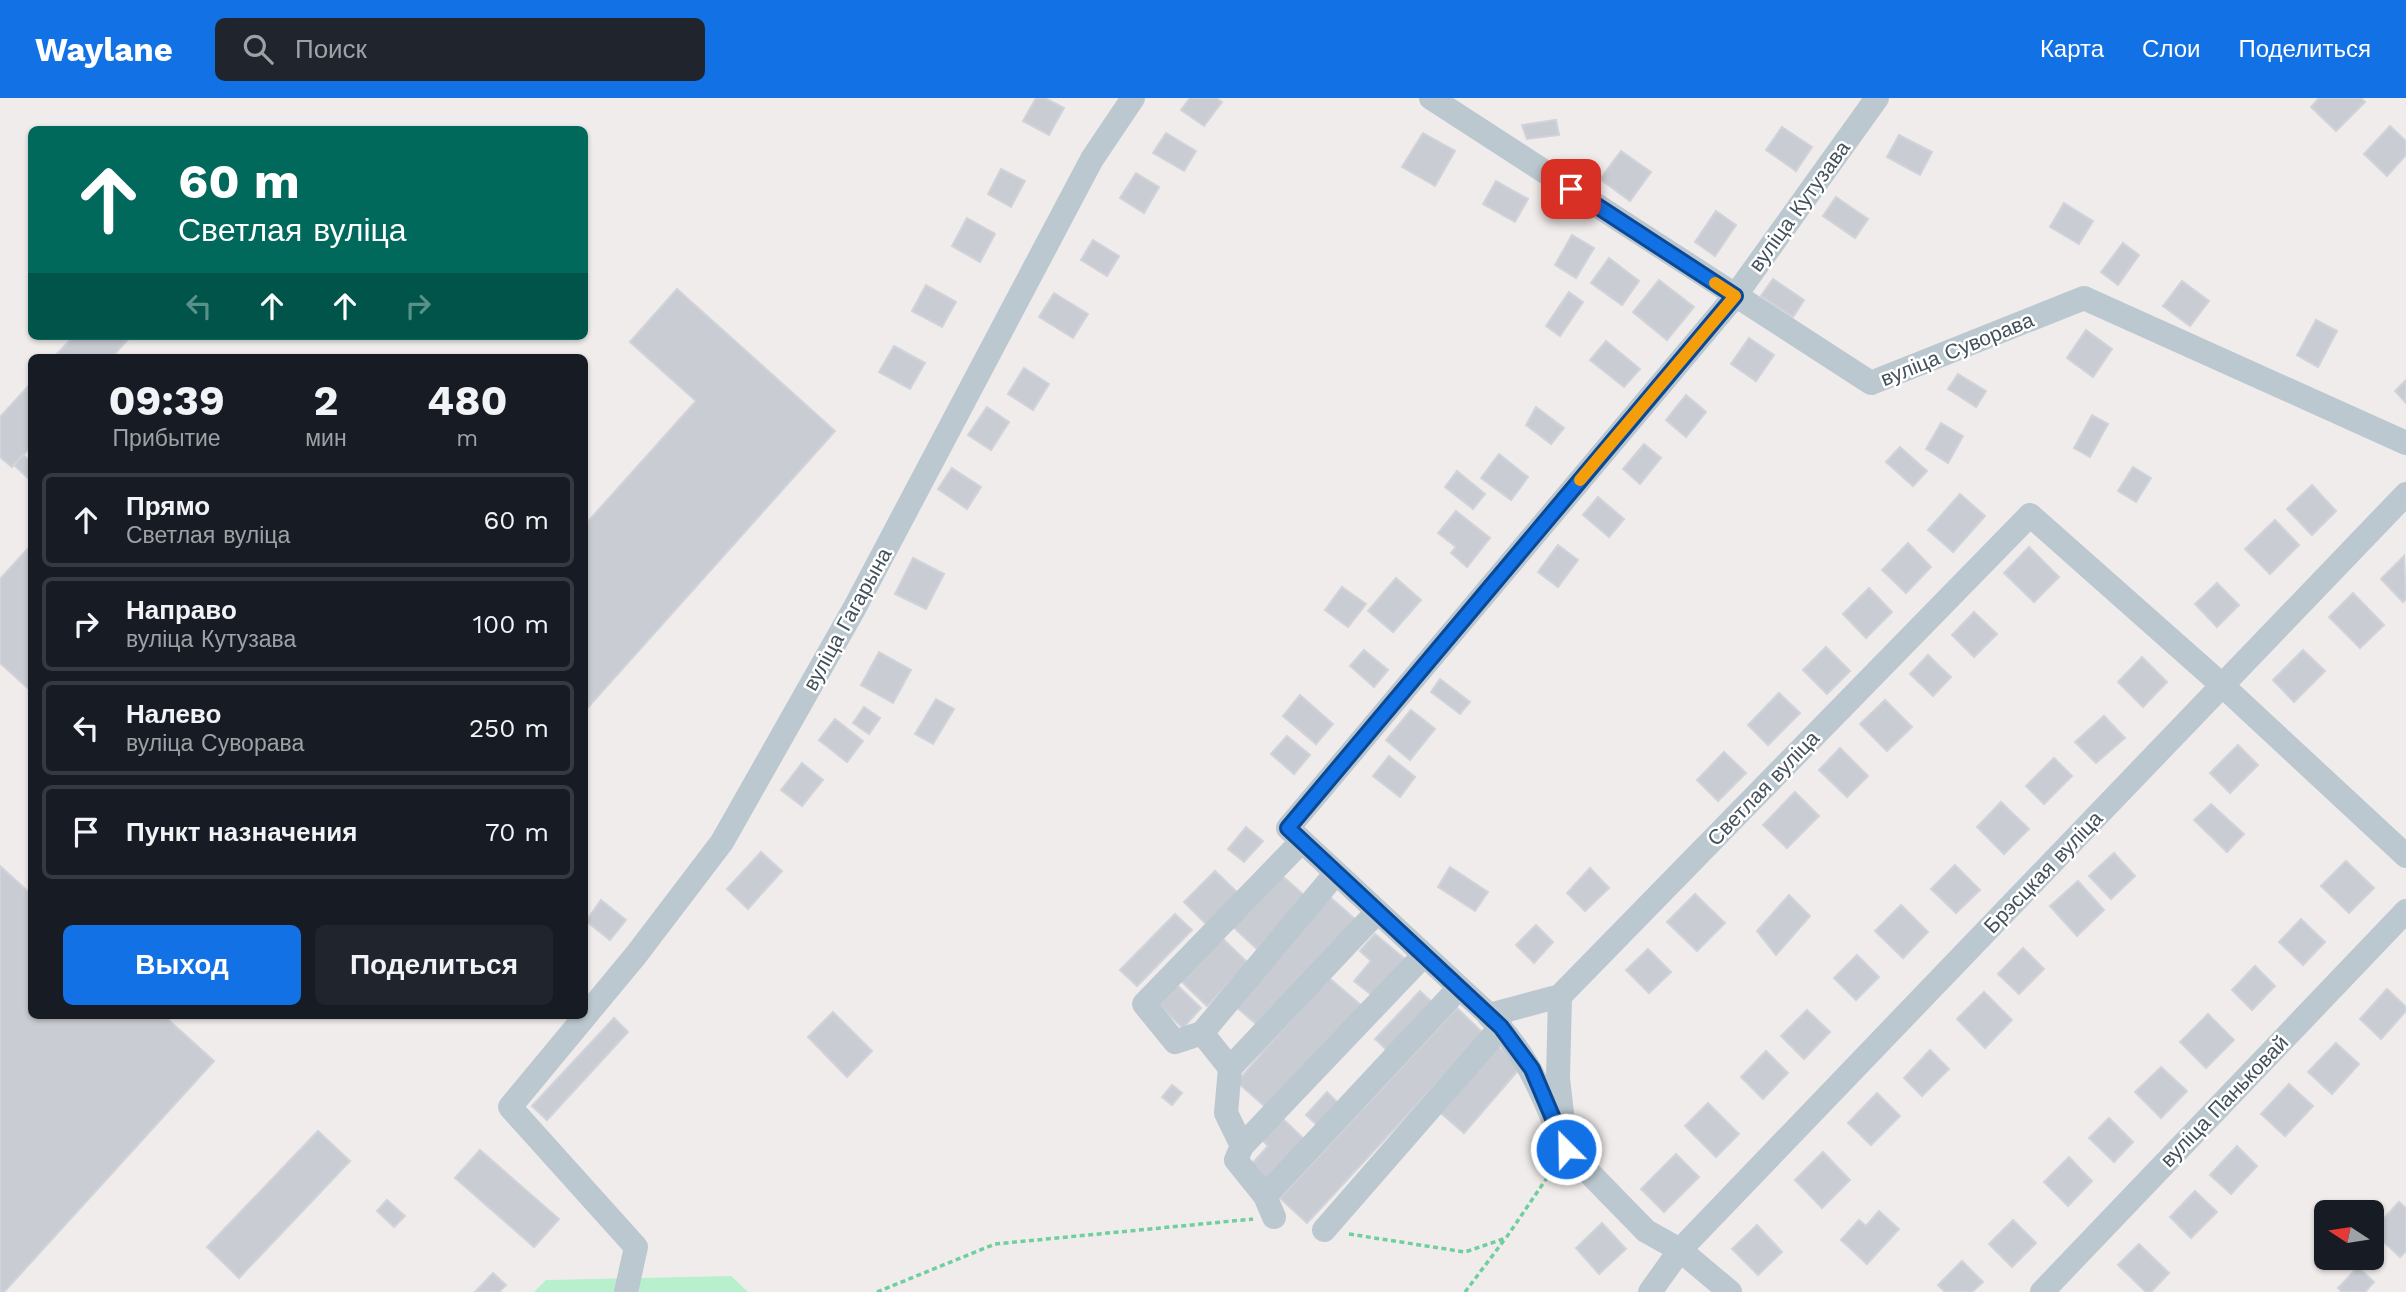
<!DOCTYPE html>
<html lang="ru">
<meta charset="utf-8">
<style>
:root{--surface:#171b24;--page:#20242c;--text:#f1f3f6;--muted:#9ea1a6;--line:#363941;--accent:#1271e4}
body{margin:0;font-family:"Work Sans",sans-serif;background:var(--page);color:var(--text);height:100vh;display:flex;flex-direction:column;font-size:26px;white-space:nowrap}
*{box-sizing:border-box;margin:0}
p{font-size:23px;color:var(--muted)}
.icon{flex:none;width:38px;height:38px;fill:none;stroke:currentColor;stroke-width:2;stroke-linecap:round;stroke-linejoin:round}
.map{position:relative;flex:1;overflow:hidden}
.sheet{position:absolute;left:28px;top:256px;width:560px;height:665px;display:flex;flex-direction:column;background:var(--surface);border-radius:10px;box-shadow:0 2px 5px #0004}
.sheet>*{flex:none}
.banner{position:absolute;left:28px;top:28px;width:560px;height:214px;border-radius:10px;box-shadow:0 2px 5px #0004;background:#00695c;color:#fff;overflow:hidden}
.needle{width:46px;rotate:282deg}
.buttons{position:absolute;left:2314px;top:1102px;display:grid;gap:14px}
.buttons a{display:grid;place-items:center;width:70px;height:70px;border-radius:10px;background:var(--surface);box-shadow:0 2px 5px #0004;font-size:35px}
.pin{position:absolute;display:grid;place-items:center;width:60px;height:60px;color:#fff;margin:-30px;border-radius:14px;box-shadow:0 4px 10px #0006}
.me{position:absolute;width:77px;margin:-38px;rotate:337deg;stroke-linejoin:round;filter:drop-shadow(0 0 5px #0008)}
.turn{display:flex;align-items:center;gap:24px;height:147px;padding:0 35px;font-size:32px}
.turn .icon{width:91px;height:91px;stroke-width:2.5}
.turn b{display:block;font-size:49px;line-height:60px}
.lanes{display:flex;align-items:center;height:66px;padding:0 35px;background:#0003;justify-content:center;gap:35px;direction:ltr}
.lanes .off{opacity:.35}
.eta{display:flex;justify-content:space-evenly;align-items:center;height:119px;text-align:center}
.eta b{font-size:42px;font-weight:700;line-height:49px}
.primary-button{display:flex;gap:14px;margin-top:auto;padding:14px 35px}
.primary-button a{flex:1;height:80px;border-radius:10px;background:var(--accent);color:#fff;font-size:28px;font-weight:700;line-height:80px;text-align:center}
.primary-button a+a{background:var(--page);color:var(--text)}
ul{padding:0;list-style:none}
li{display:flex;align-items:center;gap:21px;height:94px;margin:0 14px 10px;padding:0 21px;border:4px solid var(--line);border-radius:10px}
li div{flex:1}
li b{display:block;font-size:26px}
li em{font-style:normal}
header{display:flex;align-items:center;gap:42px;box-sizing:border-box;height:98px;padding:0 35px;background:var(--accent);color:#fff}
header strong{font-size:33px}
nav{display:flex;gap:38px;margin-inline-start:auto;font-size:24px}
.search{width:490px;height:63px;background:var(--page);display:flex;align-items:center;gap:18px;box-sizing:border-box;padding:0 24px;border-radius:10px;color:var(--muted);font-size:26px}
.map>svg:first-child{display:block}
.green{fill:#b8f0cd}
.building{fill:#c9ccd2;stroke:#d0d3d9;stroke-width:2}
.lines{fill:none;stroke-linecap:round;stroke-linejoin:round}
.path{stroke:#6fcf9e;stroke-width:3.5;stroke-dasharray:5 3.5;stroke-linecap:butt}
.minor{stroke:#bcc8d0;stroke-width:24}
.route-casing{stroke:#0c4994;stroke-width:18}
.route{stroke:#1271e4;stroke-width:12}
.slow{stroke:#f59e0b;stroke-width:12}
.labels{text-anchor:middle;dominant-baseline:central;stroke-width:5;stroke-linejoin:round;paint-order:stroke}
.street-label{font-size:21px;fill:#44515b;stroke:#fff}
</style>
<header>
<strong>Waylane</strong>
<div class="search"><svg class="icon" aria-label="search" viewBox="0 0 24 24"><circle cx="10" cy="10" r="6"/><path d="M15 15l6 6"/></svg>Поиск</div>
<nav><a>Карта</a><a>Слои</a><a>Поделиться</a></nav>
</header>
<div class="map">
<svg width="2406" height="1194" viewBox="0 0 2406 1194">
<rect width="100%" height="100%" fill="#f0ecec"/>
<path class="green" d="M731 1178 748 1194H534L546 1182Z"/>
<path class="building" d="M1036 0H1045L1064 10 1049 37 1023 23Z
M1190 0H1216L1222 4 1204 28 1181 12Z
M2319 0H2361L2365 4 2336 33 2311 9Z
M1556 22 1559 37 1527 41 1522 27Z
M2390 28 2406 43V57L2387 78 2364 56Z
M1782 29 1812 49 1796 73 1766 52Z
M1166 35 1196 53 1184 73 1153 55Z
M1423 35 1455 53 1435 88 1402 69Z
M1899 37 1932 54 1920 77 1887 59Z
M1621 53 1651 74 1630 103 1600 81Z
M1001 71 1025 83 1011 109 988 96Z
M1136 75 1159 89 1144 115 1120 100Z
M1496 83 1528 101 1515 124 1483 106Z
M1836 99 1868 121 1855 140 1823 118Z
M2064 105 2093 123 2079 146 2050 129Z
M1716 113 1736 127 1715 158 1695 144Z
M967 120 995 136 980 164 952 148Z
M1572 137 1594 150 1576 180 1555 167Z
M1093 142 1119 158 1107 178 1081 162Z
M2123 145 2139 157 2118 187 2101 174Z
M1609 160 1639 183 1622 207 1591 185Z
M1773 181 1804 202 1793 219 1761 198Z
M1659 182 1694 209 1667 242 1633 214Z
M2182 183 2209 203 2190 228 2163 208Z
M926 187 956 204 942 229 912 213Z
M677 191 835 333 584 614V428L696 303 630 244Z
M1569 194 1583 204 1560 238 1546 228Z
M1054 195 1088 216 1073 240 1039 219Z
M2316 222 2337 233 2318 269 2297 257Z
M2086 232 2112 251 2093 279 2067 260Z
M74 238H131L112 259H54Z
M1749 240 1774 257 1756 283 1731 266Z
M1606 243 1640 271 1624 289 1590 262Z
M894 248 925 265 910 291 879 274Z
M1024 270 1049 286 1033 312 1008 296Z
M1958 276 1986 293 1976 309 1948 291Z
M2406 282V305L2395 293Z
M32 284V347L12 369 0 359V319Z
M1686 297 1706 314 1686 339 1666 322Z
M987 309 1009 324 991 352 968 337Z
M1536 309 1564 330 1551 346 1526 327Z
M2092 317 2108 326 2090 359 2074 350Z
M1941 325 1963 338 1948 365 1926 351Z
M1644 346 1661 360 1640 386 1623 371Z
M1900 349 1927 373 1913 388 1886 364Z
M1499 356 1528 379 1511 402 1481 380Z
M23 357 32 365V384L14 367Z
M2133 369 2151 380 2136 404 2118 393Z
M952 370 981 389 967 411 938 391Z
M1457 373 1485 396 1473 411 1445 389Z
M2312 387 2336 413 2312 437 2287 411Z
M1960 396 1985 418 1953 454 1928 432Z
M1598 399 1624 421 1609 439 1583 417Z
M1456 413 1490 440 1467 469 1451 455 1456 449 1438 435Z
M2275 422 2299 447 2270 476 2245 451Z
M1908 445 1931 469 1906 495 1882 472Z
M32 446V594L0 565V481Z
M1558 447 1578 462 1558 489 1538 474Z
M2029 449 2059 479 2034 504 2004 475Z
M2404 458 2406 501 2403 504 2381 481Z
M913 460 944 476 926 511 895 496Z
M1396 480 1421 502 1393 534 1368 513Z
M2217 485 2239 507 2217 529 2195 506Z
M1342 489 1366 506 1348 529 1325 512Z
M1869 490 1892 514 1866 540 1843 516Z
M2353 495 2384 527 2360 550 2329 519Z
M1974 514 1997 536 1974 559 1952 537Z
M1826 549 1850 573 1827 596 1803 572Z
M1364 552 1388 572 1374 589 1350 568Z
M2303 552 2325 573 2294 604 2273 582Z
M879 554 911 572 893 605 861 587Z
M1928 557 1951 579 1933 598 1910 576Z
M2142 559 2167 584 2143 609 2118 584Z
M1440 581 1470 604 1460 616 1431 594Z
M1779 595 1800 615 1768 647 1748 627Z
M1300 597 1333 626 1316 646 1283 618Z
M936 601 954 611 933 646 915 636Z
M1885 602 1912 629 1887 653 1860 626Z
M864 609 880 620 869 636 853 625Z
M1411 612 1435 631 1410 662 1386 642Z
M2104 618 2125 640 2096 665 2075 644Z
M835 621 863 643 847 664 819 642Z
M1287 638 1310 657 1294 676 1271 656Z
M2238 647 2258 667 2230 695 2210 675Z
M1840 650 1868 678 1847 699 1819 672Z
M1724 654 1746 675 1718 703 1697 682Z
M1389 658 1415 679 1400 699 1373 678Z
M2054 660 2072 678 2044 706 2026 688Z
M802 665 823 682 802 708 781 692Z
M1795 694 1819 718 1787 750 1763 727Z
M2001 704 2029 731 2004 756 1977 729Z
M2211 706 2244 736 2227 754 2194 722Z
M1246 729 1263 743 1244 764 1228 751Z
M761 754 782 773 748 811 727 791Z
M2114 755 2135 778 2111 801 2089 778Z
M2346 763 2374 790 2349 815 2321 788Z
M1955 767 1980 792 1956 815 1931 791Z
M0 768 32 797V917H163L214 963 4 1194H0Z
M1450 769 1488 794 1475 813 1438 789Z
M1590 770 1609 790 1585 813 1567 795Z
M1215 773 1238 795 1207 827 1184 804Z
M1279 775 1305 798 1257 851 1232 828Z
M2078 783 2104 812 2077 838 2050 808Z
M1695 796 1725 825 1697 853 1667 824Z
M1789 797 1810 818 1776 857 1757 833Z
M1330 799 1355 821 1261 930 1236 909Z
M601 802 626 822 610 842 586 823Z
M1901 807 1928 834 1903 860 1875 833Z
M1175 816 1192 832 1137 888 1120 872Z
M2301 821 2325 844 2303 867 2279 844Z
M1536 827 1553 844 1534 865 1516 847Z
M1375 836 1405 861 1373 898 1354 883 1371 863 1360 853Z
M1222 840 1248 865 1207 908 1181 883Z
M2023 850 2044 871 2019 896 1998 876Z
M1648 851 1671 874 1649 895 1626 872Z
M1857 857 1879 879 1856 902 1834 880Z
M2255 868 2275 888 2252 912 2232 892Z
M1328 879 1361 907 1270 1013 1237 984Z
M1177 887 1201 910 1183 930 1159 907Z
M2387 891 2406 909V913L2381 941 2360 921Z
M1420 893 1435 907 1390 955 1375 941Z
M1984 894 2012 922 1985 950 1957 921Z
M1457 910 1483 935 1307 1125 1280 1100Z
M1807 912 1830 934 1804 961 1781 938Z
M833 914 872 953 847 979 808 939Z
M2208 916 2234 942 2206 970 2180 944Z
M614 920 628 934 547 1022 532 1008Z
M1494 945 1521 969 1464 1035 1436 1011Z
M2336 945 2359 966 2332 996 2308 974Z
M1930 952 1949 971 1922 998 1904 980Z
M1766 953 1788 975 1763 1001 1741 979Z
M2161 969 2187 993 2161 1020 2135 994Z
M2289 986 2313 1008 2285 1038 2261 1016Z
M1172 987 1182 995 1172 1007 1162 999Z
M1327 994 1339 1006 1318 1028 1306 1017Z
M1877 995 1900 1018 1871 1047 1848 1025Z
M1708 1005 1739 1036 1716 1059 1685 1028Z
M1281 1019 1305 1042 1266 1083 1250 1068 1268 1048 1261 1041Z
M2109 1020 2133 1044 2114 1064 2089 1040Z
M318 1033 350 1063 239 1180 207 1149Z
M2237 1048 2257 1068 2231 1096 2210 1077Z
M480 1052 559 1121 534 1149 455 1080Z
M1823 1054 1850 1082 1822 1110 1795 1082Z
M1676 1056 1699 1079 1664 1114 1641 1091Z
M2069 1059 2092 1083 2068 1108 2044 1084Z
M2195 1093 2217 1114 2191 1140 2170 1119Z
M387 1102 405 1118 394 1129 377 1113Z
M2399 1104 2406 1110V1153L2400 1159 2372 1133Z
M1879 1113 1899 1131 1867 1166 1841 1142 1859 1122 1866 1128Z
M2013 1122 2036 1145 2012 1169 1989 1146Z
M1602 1125 1626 1151 1599 1176 1576 1150Z
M1757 1127 1782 1154 1758 1177 1732 1151Z
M2139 1146 2169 1175 2151 1194H2146L2118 1167Z
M1962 1163 1983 1184 1972 1194H1945L1938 1187Z
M2358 1169 2374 1184 2365 1194H2342L2338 1190Z
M493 1175 506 1187 499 1194H475Z"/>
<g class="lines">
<path class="path" d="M1349 1136 1465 1154 1506 1140 1555 1068
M877 1194 995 1146 1253 1121
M1465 1194 1505 1141"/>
<path class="minor" d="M1431 0 1871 285 2084 200 2406 345
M1877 0 1735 198 1288 730 1489 917 1560 898 2030 417 2223 588 2406 758
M1560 898 1558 980 1566 1051 1646 1133 1680 1152 1730 1194
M1489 918C1523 951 1537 983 1555 1026
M1202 935 1336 775
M1230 970 1377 814
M1242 1048 1424 857
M1265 1098 1459 890
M1274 1119 1265 1098 1236 1062 1242 1048 1226 1015 1230 970 1202 935 1175 944 1144 906 1302 743
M1324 1132 1501 929
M626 1194 636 1149 510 1009 636 857 722 744 854 511 1092 61 1133 0
M1650 1194 1680 1152 2406 396
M2042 1194 2406 813"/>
</g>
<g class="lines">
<defs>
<path id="route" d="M1566 1051 1532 971 1501 929 1288 730 1735 198 1571 91"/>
</defs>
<use href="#route" class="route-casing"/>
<use href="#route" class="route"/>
<path class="slow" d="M1580 382 1735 198 1715 185"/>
</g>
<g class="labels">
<g class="street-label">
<text transform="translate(1799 108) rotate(-54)">вуліца Кутузава</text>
<text transform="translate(1957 251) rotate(-22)">вуліца Суворава</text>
<text transform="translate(847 521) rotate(-61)">вуліца Гагарына</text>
<text transform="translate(1763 690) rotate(-46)">Светлая вуліца</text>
<text transform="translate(2043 774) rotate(-46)">Брэсцкая вуліца</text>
<text transform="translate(2224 1003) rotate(-46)">вуліца Паньковай</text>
</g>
</g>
</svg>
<div class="buttons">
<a><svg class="needle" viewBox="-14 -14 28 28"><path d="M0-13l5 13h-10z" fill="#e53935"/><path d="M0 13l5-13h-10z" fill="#9ea1a6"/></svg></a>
</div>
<div class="pin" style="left:1571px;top:91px;background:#d93025"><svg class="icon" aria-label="arrive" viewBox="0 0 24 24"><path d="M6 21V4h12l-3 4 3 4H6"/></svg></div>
<svg class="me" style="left:1566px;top:1051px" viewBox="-20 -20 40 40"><circle r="17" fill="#1271e4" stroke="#fff" stroke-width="3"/><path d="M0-11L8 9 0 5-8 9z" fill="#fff"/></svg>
<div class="banner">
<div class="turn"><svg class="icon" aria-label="ahead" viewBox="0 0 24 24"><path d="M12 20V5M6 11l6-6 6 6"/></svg><div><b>60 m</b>Светлая вуліца</div></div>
<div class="lanes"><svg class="icon off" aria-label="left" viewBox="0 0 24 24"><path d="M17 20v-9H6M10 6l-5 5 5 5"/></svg><svg class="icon" aria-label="ahead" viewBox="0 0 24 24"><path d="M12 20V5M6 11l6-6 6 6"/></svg><svg class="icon" aria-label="ahead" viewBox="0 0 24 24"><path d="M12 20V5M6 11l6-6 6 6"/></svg><svg class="icon off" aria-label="right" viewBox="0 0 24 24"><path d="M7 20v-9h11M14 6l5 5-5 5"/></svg></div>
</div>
<section class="sheet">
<div class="eta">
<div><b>09:39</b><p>Прибытие</p></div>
<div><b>2</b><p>мин</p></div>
<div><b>480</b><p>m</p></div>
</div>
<ul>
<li><svg class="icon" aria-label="ahead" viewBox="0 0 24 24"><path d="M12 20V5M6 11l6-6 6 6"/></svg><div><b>Прямо</b><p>Светлая вуліца</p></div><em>60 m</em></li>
<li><svg class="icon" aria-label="right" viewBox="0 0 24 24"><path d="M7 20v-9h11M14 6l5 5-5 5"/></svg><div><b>Направо</b><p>вуліца Кутузава</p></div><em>100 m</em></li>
<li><svg class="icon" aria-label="left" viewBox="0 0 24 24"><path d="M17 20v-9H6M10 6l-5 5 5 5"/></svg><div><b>Налево</b><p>вуліца Суворава</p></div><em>250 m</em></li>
<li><svg class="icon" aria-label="arrive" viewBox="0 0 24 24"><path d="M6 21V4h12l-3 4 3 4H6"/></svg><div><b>Пункт назначения</b></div><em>70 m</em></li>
</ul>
<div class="primary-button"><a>Выход</a><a>Поделиться</a></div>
</section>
</div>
